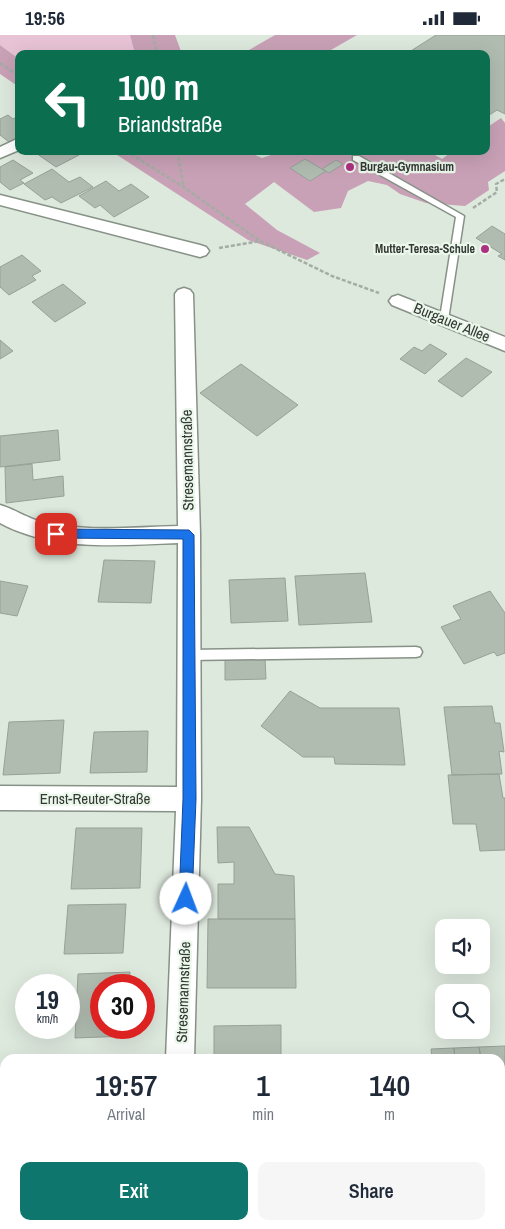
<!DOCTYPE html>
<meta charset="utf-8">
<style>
:root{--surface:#fff;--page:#f6f6f7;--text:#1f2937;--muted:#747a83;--accent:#0f766e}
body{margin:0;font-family:"Archivo Narrow",sans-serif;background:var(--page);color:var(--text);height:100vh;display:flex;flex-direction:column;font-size:19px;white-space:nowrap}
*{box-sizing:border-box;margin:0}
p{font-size:16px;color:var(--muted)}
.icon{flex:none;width:28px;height:28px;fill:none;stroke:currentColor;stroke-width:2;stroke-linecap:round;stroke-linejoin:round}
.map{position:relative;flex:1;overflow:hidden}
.drawer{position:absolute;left:0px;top:1019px;width:505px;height:176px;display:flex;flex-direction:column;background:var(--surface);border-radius:15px 15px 0 0;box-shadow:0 5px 20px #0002}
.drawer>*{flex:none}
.hud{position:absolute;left:15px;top:15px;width:475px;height:105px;border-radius:10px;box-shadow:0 5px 20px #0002;background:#0b6e4f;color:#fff;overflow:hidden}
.fabs{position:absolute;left:435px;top:884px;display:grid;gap:10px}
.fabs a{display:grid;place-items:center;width:55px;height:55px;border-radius:10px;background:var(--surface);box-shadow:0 5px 20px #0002;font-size:25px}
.speed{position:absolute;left:15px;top:939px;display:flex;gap:10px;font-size:25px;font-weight:700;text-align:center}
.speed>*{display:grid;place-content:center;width:65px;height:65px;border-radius:50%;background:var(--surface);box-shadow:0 5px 20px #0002;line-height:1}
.speed small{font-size:12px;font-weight:400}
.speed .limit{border:8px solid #d22;background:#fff;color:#111}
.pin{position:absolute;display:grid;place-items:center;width:42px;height:42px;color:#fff;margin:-21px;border-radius:10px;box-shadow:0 2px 8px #0006}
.me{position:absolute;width:55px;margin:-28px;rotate:2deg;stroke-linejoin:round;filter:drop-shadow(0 0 4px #0008)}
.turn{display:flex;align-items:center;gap:18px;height:105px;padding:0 20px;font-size:22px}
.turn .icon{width:65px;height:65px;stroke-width:2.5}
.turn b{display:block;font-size:35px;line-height:42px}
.eta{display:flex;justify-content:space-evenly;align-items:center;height:85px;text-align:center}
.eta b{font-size:30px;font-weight:600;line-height:35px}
.cta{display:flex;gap:10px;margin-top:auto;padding:10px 20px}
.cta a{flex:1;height:58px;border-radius:10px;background:var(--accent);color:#fff;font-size:20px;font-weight:600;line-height:58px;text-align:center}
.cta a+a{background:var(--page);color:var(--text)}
.status{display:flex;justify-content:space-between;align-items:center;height:35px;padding:0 25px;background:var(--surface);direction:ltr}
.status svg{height:14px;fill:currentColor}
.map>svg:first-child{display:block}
.green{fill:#e7c3d5}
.forest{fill:#c9a1b6}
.building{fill:#b1bcb1;stroke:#97a197}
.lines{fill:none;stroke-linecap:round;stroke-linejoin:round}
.lane-casing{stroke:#879187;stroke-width:3}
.street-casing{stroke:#879187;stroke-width:3}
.secondary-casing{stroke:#879187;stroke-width:2}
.path{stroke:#a4ada4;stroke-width:2.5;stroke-dasharray:4 2;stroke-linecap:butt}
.lane{fill:#fff;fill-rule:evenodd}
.street{fill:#fff;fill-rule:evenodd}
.secondary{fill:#fff;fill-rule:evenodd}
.route{fill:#1a73e8;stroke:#114b97}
.poi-dot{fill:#ae3181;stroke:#ebf7eb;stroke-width:2}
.labels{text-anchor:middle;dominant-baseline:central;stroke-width:4.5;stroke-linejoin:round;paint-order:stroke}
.far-poi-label{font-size:12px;font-weight:bold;fill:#333833;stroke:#ebf7eb;text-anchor:start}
.street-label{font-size:15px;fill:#333833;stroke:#ebf7eb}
</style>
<div class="status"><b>19:56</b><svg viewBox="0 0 49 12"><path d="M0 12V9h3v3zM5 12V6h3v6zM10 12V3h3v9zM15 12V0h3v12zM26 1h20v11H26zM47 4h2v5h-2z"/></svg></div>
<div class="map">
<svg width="505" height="1194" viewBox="0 0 505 1194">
<rect width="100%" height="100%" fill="#dee9de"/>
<path class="green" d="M0 0H130L135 19H19V24L0 10Z"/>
<path class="forest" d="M130 0H175L182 19H135Z
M275 0H357L324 19H242Z
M0 10 19 24V52L0 39Z
M501 83 505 88V136L488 147 489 155 465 171 426 168 400 159 387 150 368 146 348 156 341 173 314 177 274 147 245 169 277 195 320 218 307 225 248 205 111 116H246L262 123 283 116H428L442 124 453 116H486V93Z"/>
<path class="building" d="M436 0H505V79L497 75 486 82V19H406Z
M8 80 13 84 19 81V102L9 107 0 100V84Z
M33 116H74L79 120 56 132Z
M305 124 322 134 326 136 310 146 290 133Z
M13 125 33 138 20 145 24 148 10 155 0 147V132Z
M336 125 343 129 329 138 322 134Z
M52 134 69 147 80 142 93 152 61 168 52 162 45 165 24 149Z
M106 146 119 156 131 149 149 162 114 182 100 170 95 173 79 161Z
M492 191 505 199V225L498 221 502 219 476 203Z
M22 220 41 236 32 241 36 245 9 260 0 252V232Z
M63 249 86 268 55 287 32 267Z
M0 305 13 316 0 324Z
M430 309 447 319 425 339 400 324 414 312 422 316Z
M466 323 492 337 462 362 438 346Z
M241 329 298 370 257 401 200 358Z
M58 395 60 425 0 432V401Z
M32 429 33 445 63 441 64 461 6 468 5 432Z
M104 525 155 526 151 568 98 567Z
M365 538 372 587 299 590 295 541Z
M285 543 288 586 231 588 229 545Z
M0 546 28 551 17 581 0 578Z
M490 556 505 578V618L497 621 494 617 464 629 441 592 461 584 453 571Z
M225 623H265L266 644 225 645Z
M290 656 320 673H399L405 730 335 729 334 722H303L261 691Z
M492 671 495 688H500L504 717 499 716 502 739 452 740 444 672Z
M64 685 60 738 3 740 9 687Z
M148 696 147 737 90 738 94 697Z
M499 739 503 763H505V815L480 816 476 789H453L448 740Z
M217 792H249L275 839 294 841 295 884H218V849H234V827L218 828Z
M76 793H142L140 853 71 854Z
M126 869 123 918 64 919 68 870Z
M208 884H295L296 953H207Z
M130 937 129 950H101V992H128V1001L75 1003 78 939Z
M281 990V1024H214V991Z
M505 1011V1108H500V1024H481L479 1012Z
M479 1012 481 1024H455L454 1013Z
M454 1013 455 1024H432L431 1014Z"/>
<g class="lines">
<defs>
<path id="lane" d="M353 121H359L464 181 448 285 445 286 440 283 456 182 353 125Z
M416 612 420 613 422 617 420 621 416 622 189 625 185 624 183 620 185 616 189 615Z"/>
<path id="street" d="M19 103V115L0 123V112Z
M0 160 200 210 206 212 209 216 206 220 200 222 0 170Z
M184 253 190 255 193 259 200 499 201 764 194 1024H166L176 776 0 775V751L177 752 178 508C119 510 54 517 0 488V470C14 474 25 482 39 486 84 498 133 492 178 491L175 259 178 255Z
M398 260 505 302V316L392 270 389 266 392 262Z"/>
<path id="secondary" d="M500 1165H505V1194H486L484 1190H500Z
M108 1190H181L179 1194H106Z"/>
</defs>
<use href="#lane" class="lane-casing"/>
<use href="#street" class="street-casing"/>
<use href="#secondary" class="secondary-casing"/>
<path class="path" d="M153 0 157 19
M0 28 19 41
M126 116 185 153 260 206 332 241 379 258
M177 116 184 153
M473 173 497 157 496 149 505 144
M219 213 260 206"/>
<use href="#lane" class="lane"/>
<use href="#street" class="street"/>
<use href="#secondary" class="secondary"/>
</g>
<path class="route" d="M56 494 189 495 194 500 196 764 192 864 191 869 186 870 181 869 179 864 183 764V504L56 503 50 499Z"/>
<g class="poi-dot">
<circle cx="350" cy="132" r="5"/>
<circle cx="485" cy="214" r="5"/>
</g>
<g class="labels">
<g class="far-poi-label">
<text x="360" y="132">Burgau-Gymnasium</text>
<text x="475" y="214" text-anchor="end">Mutter-Teresa-Schule</text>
</g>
<g class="street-label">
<text transform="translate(452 287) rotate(22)">Burgauer Allee</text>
<text transform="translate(187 425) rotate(-91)">Stresemannstraße</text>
<text x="95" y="763">Ernst-Reuter-Straße</text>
<text transform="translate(183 957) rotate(-88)">Stresemannstraße</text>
</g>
</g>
</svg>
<div class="fabs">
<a><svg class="icon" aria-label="sound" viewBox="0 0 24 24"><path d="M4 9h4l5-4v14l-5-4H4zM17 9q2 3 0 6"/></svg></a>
<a><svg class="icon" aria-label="search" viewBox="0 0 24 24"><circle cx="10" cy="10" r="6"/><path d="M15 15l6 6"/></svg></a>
</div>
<div class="speed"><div>19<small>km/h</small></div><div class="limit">30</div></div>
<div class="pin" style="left:56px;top:499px;background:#d93025"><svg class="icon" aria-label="arrive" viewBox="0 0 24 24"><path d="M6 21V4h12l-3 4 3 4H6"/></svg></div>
<svg class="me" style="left:186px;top:864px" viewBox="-20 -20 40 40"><circle r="19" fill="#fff"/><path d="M0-13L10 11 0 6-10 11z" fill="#1a73e8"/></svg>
<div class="hud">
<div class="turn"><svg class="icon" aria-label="left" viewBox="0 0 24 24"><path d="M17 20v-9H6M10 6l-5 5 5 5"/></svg><div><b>100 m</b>Briandstraße</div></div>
</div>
<section class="drawer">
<div class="eta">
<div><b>19:57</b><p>Arrival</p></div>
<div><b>1</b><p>min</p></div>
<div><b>140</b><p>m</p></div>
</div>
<div class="cta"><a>Exit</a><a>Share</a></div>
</section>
</div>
